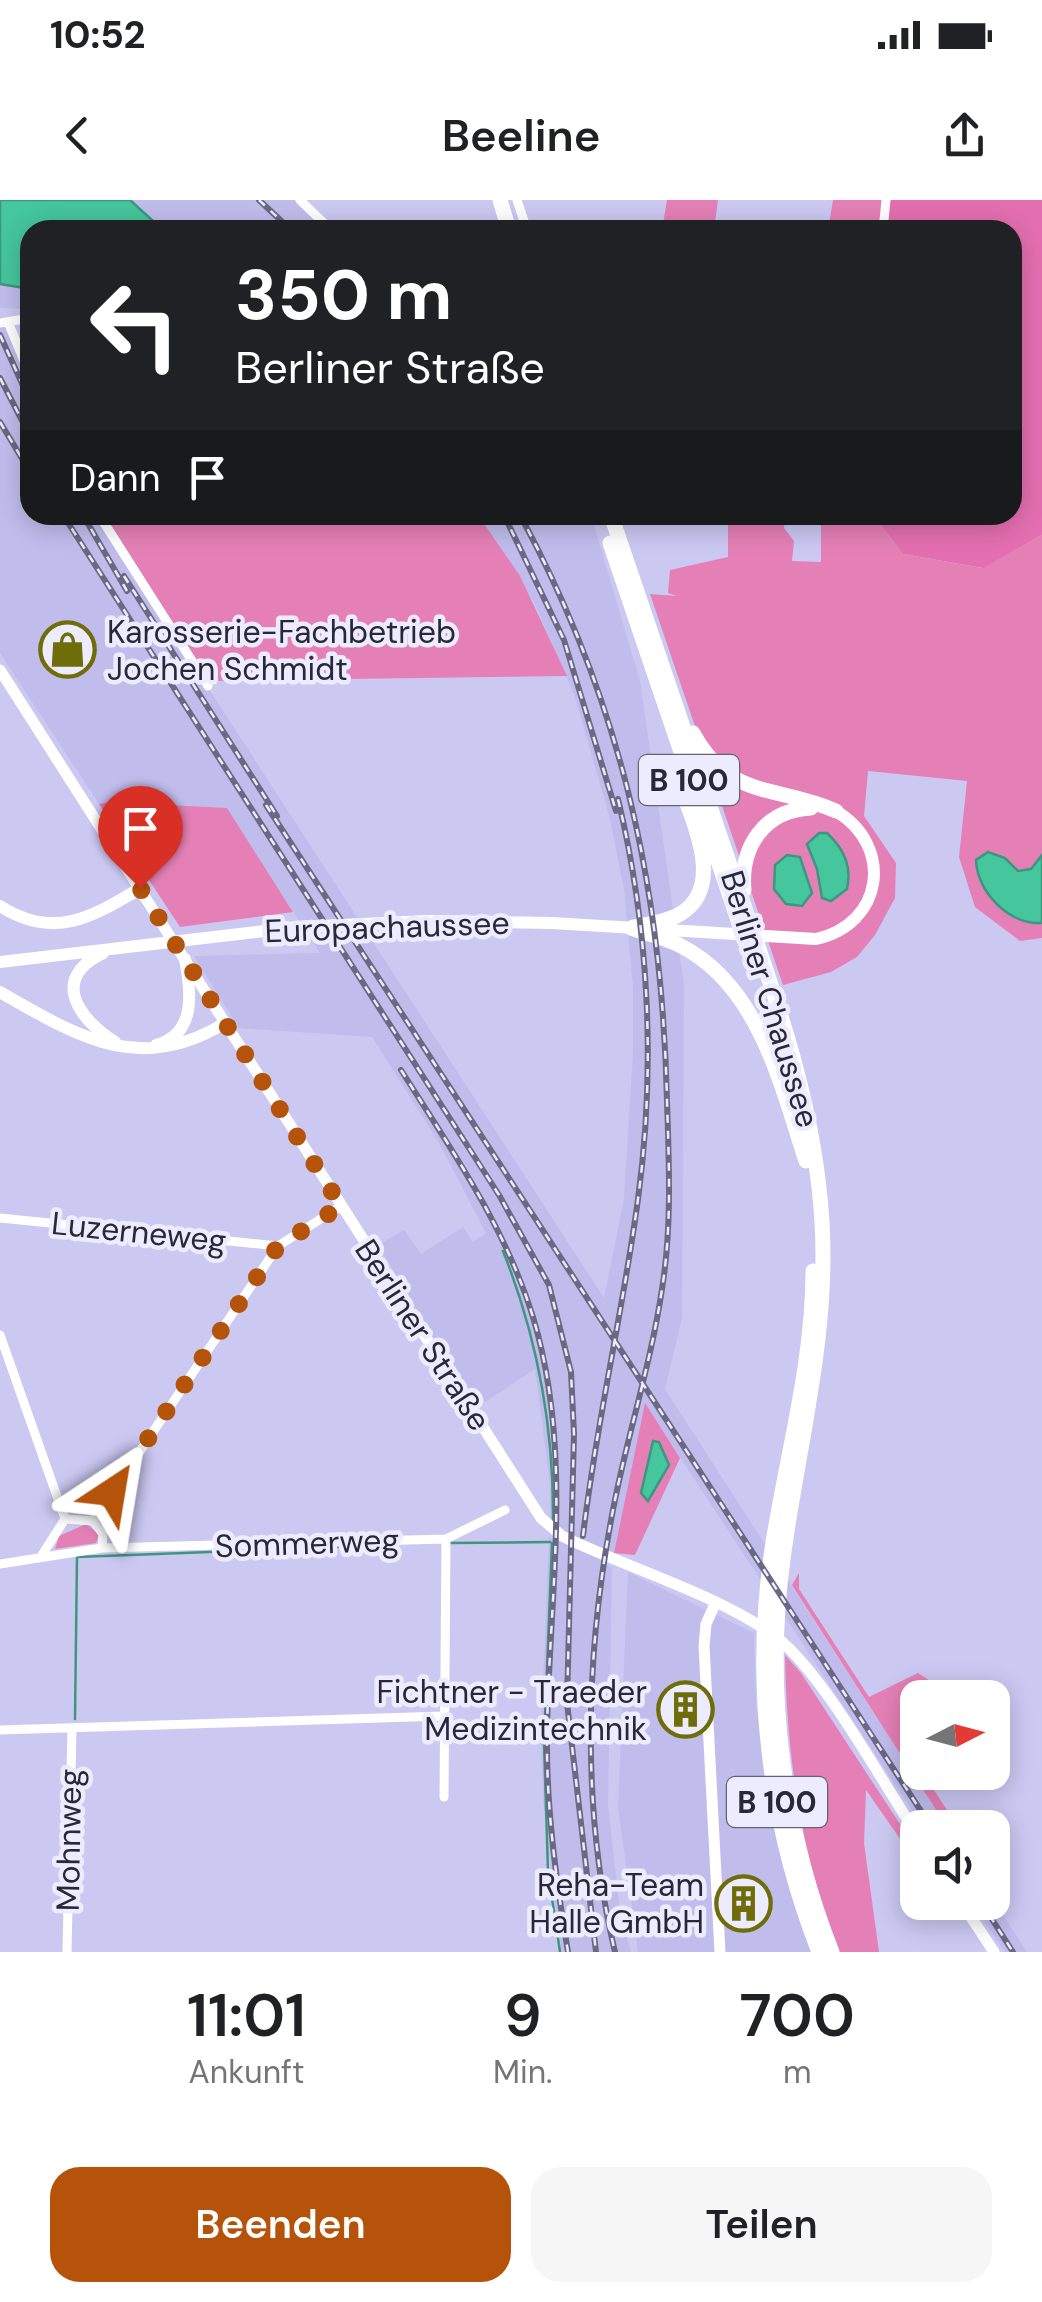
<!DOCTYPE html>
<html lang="de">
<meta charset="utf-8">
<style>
:root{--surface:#fff;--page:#f6f6f6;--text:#202124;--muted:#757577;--accent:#b45309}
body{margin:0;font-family:"DM Sans",sans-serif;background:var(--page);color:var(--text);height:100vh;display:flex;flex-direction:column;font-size:38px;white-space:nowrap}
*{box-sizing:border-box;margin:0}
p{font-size:32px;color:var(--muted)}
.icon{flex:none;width:55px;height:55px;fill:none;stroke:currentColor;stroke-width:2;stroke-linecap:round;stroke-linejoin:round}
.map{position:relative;height:1752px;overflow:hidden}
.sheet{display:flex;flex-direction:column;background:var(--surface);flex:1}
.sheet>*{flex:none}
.top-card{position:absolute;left:20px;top:20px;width:1002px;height:305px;border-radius:30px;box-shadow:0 5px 25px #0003;background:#202124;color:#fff;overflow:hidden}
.needle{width:65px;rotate:84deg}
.tools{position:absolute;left:900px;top:1480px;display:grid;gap:20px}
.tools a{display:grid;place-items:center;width:110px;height:110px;border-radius:20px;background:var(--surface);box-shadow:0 5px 25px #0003;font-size:50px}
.pin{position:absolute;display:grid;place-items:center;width:85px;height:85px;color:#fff;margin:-102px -42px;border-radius:50% 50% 50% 0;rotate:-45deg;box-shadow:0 0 10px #0007}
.pin .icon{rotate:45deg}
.me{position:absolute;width:110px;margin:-55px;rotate:33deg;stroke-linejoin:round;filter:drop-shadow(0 0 8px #0008)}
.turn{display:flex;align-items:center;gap:35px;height:210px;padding:0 50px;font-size:45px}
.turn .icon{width:130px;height:130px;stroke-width:2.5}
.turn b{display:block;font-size:70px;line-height:85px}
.then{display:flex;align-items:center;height:95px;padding:0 50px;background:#0003;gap:20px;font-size:38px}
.eta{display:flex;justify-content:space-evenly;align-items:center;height:170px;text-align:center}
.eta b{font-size:60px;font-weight:600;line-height:70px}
.cta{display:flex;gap:20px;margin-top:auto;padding:20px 50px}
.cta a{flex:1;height:115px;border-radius:30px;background:var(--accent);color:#fff;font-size:40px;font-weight:600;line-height:115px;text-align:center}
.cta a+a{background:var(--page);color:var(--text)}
.status{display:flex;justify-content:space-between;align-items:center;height:70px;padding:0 50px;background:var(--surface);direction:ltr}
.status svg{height:28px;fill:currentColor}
header{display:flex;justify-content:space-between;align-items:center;height:130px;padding:0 50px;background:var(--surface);font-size:45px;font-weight:600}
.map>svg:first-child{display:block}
.built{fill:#c0bded}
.green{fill:#e480b6}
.forest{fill:#e46fb0}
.water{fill:#45c69c;stroke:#3d977e;stroke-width:2.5}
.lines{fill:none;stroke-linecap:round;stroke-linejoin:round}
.stream{stroke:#3d977e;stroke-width:2.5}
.street{stroke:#fff;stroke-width:9}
.secondary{stroke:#fff;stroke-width:11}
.primary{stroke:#fff;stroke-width:12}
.highway{stroke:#fff;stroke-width:15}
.rail-casing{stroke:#6a6882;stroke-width:6}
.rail{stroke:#edecfe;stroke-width:2.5;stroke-dasharray:8;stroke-linecap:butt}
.route{stroke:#b45309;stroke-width:18;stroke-dasharray:0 32.4}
.labels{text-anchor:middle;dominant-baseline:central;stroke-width:9;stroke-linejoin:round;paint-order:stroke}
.shield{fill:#edecfe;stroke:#646373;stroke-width:2.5}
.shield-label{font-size:30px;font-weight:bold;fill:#292838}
.poi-label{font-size:32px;fill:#292838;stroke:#edecfe;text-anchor:end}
.street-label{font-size:32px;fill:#292838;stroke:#edecfe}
</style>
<div class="status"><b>10:52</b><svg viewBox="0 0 49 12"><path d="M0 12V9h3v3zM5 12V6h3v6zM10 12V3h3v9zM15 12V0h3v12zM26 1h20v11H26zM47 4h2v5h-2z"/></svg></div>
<header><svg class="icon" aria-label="back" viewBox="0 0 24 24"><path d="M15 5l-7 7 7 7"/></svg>Beeline<svg class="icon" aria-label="share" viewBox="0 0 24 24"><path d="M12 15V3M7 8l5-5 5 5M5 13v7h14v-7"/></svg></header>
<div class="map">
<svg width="1042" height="1752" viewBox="0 0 1042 1752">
<rect width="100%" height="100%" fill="#cbc8f2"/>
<path class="built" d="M0 0H294L325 30H30V109L0 108Z
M0 116 30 186V315H96L604 1098 624 998 633 854V787L624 689 609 615 574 494 534 402 478 315H591L640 481 684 785 682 1118 665 1189 947 1627H923L645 1204 614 1353 608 1352 607 1365 612 1368 608 1605 620 1713 631 1752H561L543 1600 541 1532 549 1337 553 1339 554 1323 550 1319V1284L535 1169 476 1208 378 1045 404 1030 421 1054 463 1027 473 1042 486 1033 438 941 372 837 239 828 194 756 320 753 227 609 99 604 0 453Z
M628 1372 754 1433 756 1505 767 1576 812 1752H638L618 1607Z
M993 1699 1027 1752H1005L972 1703 992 1702Z"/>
<path class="green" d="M667 0H718L714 30H662Z
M833 0H885L881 30H828Z
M105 315H478L520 376 567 476 209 481Z
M728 315H785L784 328 794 341 792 361 821 362V324H880L903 354 982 368 1042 335V738L1020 741 975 707 959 657 967 581 868 571 864 616 896 663 895 698 875 735 857 757 831 772 783 785 650 394 677 396 668 393 670 370 728 357Z
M108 602 227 608 293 712 180 727 99 604Z
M645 1203 680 1258 635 1355 614 1353Z
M86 1324 99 1334 96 1343 55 1349 59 1336Z
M799 1373V1389L869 1497 918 1473 933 1483 927 1497 918 1498V1572L923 1573 958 1627H947L792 1385Z
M785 1455 801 1473 917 1650V1663L866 1590 864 1643 879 1752H838C801 1652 787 1560 785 1455Z"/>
<path class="forest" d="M887 0H1042V335L983 368 903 354 880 324 881 315H1012V30H883Z"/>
<path class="water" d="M0 0H130L163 30H30V89L0 84Z
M819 633H827C844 649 852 666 847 689L831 701 822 698 817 669 807 644Z
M988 652 1005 658 1018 671 1031 669 1042 655V723C1009 725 977 692 976 660Z
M787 655 800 657 812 693 802 706 786 704 774 689 775 665Z
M653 1241 659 1242 669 1265 648 1301 641 1293Z"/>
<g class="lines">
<path class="stream" d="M503 1051C538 1139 554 1226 553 1321
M450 1343 550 1342
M552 1343 544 1543 548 1671 560 1752
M75 1519 77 1357 392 1345"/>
<path class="street" d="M300 0 331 30
M517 0 527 30
M883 30 886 0
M8 122 30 175
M0 123 30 118
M99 315 208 486
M0 1018 278 1046
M0 1135 65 1319
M93 1321 278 1046 341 1006
M102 1348 446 1339 505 1310
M0 1364 102 1348 103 1334 93 1321 65 1319 42 1355
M0 1530 443 1516
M444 1597 446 1339
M67 1752 72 1528"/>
<path class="secondary" d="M0 470 541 1318 562 1336C627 1368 720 1395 776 1437 824 1474 882 1582 918 1636
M715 1404 706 1424 704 1446 720 1752
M961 1702 994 1752"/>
<path class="primary" d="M0 706C53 740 91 718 139 689
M103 753C49 779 79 819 115 842
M0 762 298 727 427 721 552 723 816 739C884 724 894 646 836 611
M0 792C77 836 139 876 225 823
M156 845C197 834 191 791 185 759"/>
<path class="highway" d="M500 0 509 30
M611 315C652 436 693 558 735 680 774 792 815 902 822 1022 829 1137 798 1246 783 1359 765 1491 783 1628 832 1752
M610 343 752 761
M693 533C730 601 775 584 836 611
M744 690C740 646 765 610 811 608
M633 727C648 724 667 722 680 714 729 685 688 613 676 573
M631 728C647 734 666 738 681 746 759 786 781 885 806 961
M813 1071C813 1165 786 1257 772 1349 752 1484 769 1625 819 1752"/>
<defs>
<path id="rail" d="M259 0 291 30
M0 135 30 201
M0 178 30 236
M0 222 30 272
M63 315 499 995 549 1085 571 1172 574 1234 567 1503 596 1752
M83 315 127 391
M504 315 564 440 616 611
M520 315C622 504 662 688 667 901 669 964 672 1027 662 1089 651 1164 627 1236 613 1310 585 1454 581 1609 615 1752
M124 376 277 616
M266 605 932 1628
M401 870C451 949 505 1026 533 1117 574 1253 549 1394 547 1533 546 1606 556 1680 568 1752
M583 1336C596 1223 623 1112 638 999 656 867 649 728 618 599
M981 1702 1013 1752"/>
</defs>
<use href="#rail" class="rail-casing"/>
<use href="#rail" class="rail"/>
</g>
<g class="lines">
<path class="route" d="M112 1292 278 1046 341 1006 140 688"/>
</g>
<defs>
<symbol id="shop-ring" viewBox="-11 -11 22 22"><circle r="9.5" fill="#edecfe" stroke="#6f6c0a" stroke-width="1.5"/><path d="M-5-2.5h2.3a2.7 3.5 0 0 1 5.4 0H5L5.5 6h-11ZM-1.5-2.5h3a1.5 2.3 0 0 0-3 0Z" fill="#6f6c0a"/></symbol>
<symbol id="building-ring" viewBox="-11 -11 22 22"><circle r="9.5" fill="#edecfe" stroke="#6f6c0a" stroke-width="1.5"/><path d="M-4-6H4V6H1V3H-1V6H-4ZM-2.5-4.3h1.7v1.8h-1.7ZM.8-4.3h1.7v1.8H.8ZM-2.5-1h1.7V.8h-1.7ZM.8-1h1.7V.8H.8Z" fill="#6f6c0a"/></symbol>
</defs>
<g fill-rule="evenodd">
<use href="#shop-ring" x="36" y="418" width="63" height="63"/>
<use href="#building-ring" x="654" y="1478" width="63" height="63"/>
<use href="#building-ring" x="712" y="1672" width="63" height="63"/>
</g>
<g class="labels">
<g class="shield">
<rect x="639" y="555" width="100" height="50" rx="8"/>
<rect x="727" y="1577" width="100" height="50" rx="8"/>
</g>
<g class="shield-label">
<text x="689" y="580">B 100</text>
<text x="777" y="1602">B 100</text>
</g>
<g class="poi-label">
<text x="107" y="432" text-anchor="start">Karosserie-Fachbetrieb<tspan x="107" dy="37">Jochen Schmidt</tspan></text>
<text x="647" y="1492">Fichtner - Traeder<tspan x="647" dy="37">Medizintechnik</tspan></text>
<text x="704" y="1685">Reha-Team<tspan x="704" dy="37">Halle GmbH</tspan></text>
</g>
<g class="street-label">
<text transform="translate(387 727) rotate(-2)">Europachaussee</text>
<text transform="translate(770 799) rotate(73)">Berliner Chaussee</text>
<text transform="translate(139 1032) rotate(6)">Luzerneweg</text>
<text transform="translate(423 1135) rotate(57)">Berliner Straße</text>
<text transform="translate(307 1343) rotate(-2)">Sommerweg</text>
<text transform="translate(69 1640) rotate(-89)">Mohnweg</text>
</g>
</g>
</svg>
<div class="tools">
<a><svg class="needle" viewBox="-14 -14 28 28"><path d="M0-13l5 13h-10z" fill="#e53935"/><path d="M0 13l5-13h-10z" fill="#757577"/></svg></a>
<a><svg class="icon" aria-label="sound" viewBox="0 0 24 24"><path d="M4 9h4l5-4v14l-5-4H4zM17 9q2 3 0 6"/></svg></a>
</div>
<div class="pin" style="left:140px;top:688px;background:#d93025"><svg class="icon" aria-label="arrive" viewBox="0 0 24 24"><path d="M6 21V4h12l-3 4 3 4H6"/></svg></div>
<svg class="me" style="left:112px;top:1292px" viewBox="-20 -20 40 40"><path d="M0-17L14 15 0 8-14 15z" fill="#b45309" stroke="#fff" stroke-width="4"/></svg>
<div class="top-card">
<div class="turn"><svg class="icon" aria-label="left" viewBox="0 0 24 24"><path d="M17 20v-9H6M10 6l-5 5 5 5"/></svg><div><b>350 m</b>Berliner Straße</div></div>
<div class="then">Dann<svg class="icon" aria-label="arrive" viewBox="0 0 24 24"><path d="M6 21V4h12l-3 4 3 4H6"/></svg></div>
</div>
</div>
<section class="sheet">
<div class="eta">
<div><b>11:01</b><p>Ankunft</p></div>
<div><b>9</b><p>Min.</p></div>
<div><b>700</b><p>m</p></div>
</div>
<div class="cta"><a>Beenden</a><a>Teilen</a></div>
</section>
